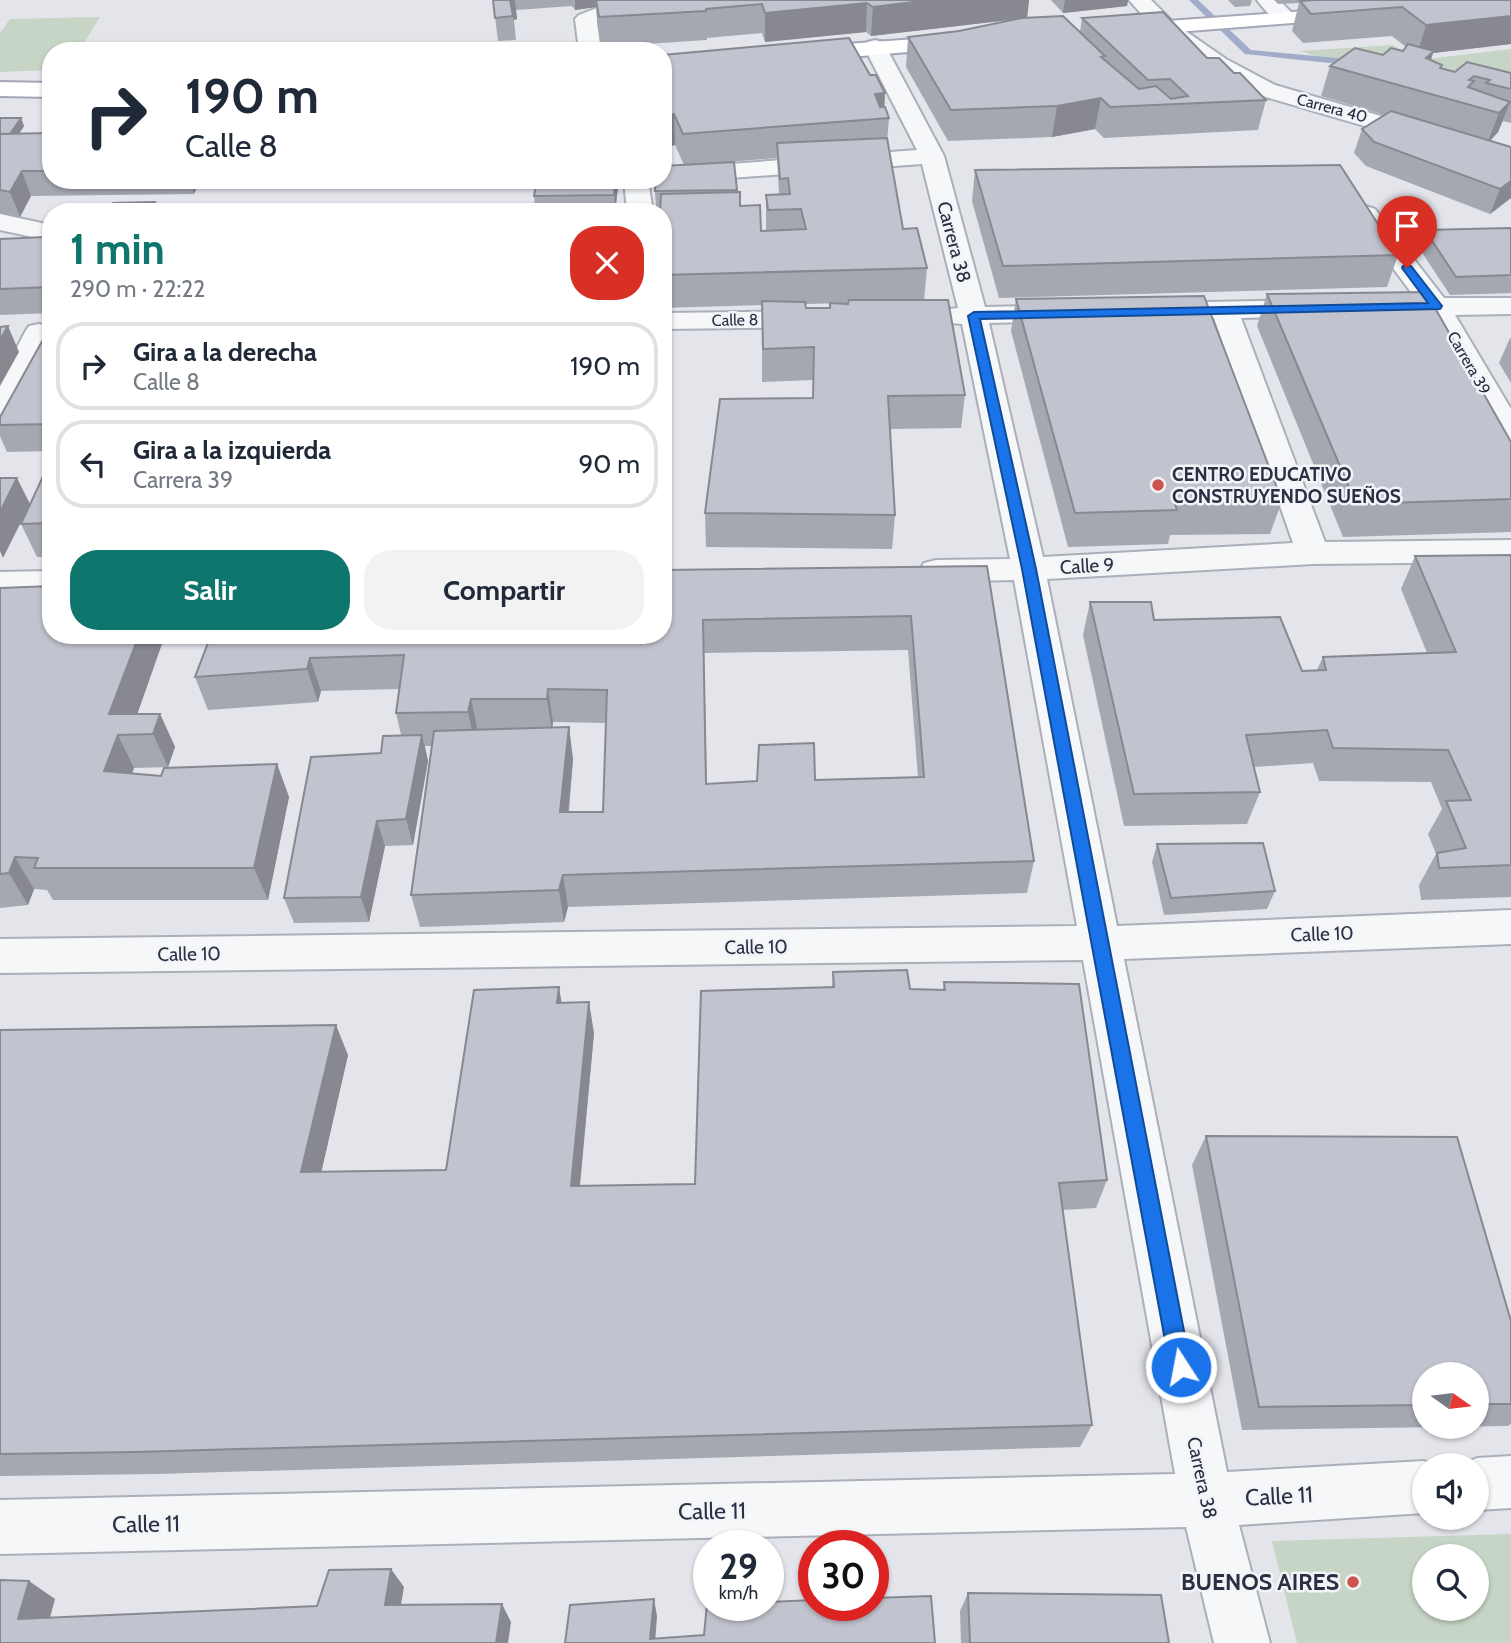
<!DOCTYPE html>
<html lang="es">
<meta charset="utf-8">
<style>
:root{--surface:#fff;--page:#f2f2f3;--text:#1f2937;--muted:#747a83;--line:#e0e1e3;--accent:#0f766e}
body{margin:0;font-family:Cabin,sans-serif;background:var(--page);color:var(--text);height:100vh;display:flex;flex-direction:column;font-size:26px;white-space:nowrap}
*{box-sizing:border-box;margin:0}
p{font-size:23px;color:var(--muted)}
.icon{flex:none;width:38px;height:38px;fill:none;stroke:currentColor;stroke-width:2;stroke-linecap:round;stroke-linejoin:round}
.map{position:relative;flex:1;overflow:hidden}
.details{position:absolute;left:42px;top:203px;width:630px;height:441px;display:flex;flex-direction:column;background:var(--surface);border-radius:28px;box-shadow:0 2px 5px #0004}
.details>*{flex:none}
.top-card{position:absolute;left:42px;top:42px;width:630px;height:147px;border-radius:28px;box-shadow:0 2px 5px #0004;background:#fff;color:var(--text);overflow:hidden}
.needle{width:46px;rotate:104deg}
.buttons{position:absolute;left:1412px;top:1362px;display:grid;gap:14px}
.buttons a{display:grid;place-items:center;width:77px;height:77px;border-radius:50%;background:var(--surface);box-shadow:0 2px 5px #0004;font-size:35px}
.speed{position:absolute;left:693px;top:1530px;display:flex;gap:14px;font-size:35px;font-weight:700;text-align:center}
.speed>*{display:grid;place-content:center;width:91px;height:91px;border-radius:50%;background:var(--surface);box-shadow:0 2px 5px #0004;line-height:1}
.speed small{font-size:18px;font-weight:400}
.speed .limit{border:10px solid #d22;background:#fff;color:#111}
.pin{position:absolute;display:grid;place-items:center;width:60px;height:60px;color:#fff;margin:-72px -30px;border-radius:50% 50% 50% 0;rotate:-45deg;box-shadow:0 0 7px #0007}
.pin .icon{rotate:45deg}
.me{position:absolute;width:77px;margin:-38px;rotate:349deg;stroke-linejoin:round;filter:drop-shadow(0 0 5px #0008)}
.turn{display:flex;align-items:center;gap:24px;height:147px;padding:0 28px;font-size:32px}
.turn .icon{width:91px;height:91px;stroke-width:2.5}
.turn b{display:block;font-size:49px;line-height:60px}
.round{display:grid;place-items:center;flex:none;width:74px;height:74px;border-radius:28px;background:var(--page)}
.headline{display:flex;align-items:center;justify-content:space-between;height:119px;padding:0 28px}
h1{font-size:42px;font-weight:700;line-height:52px;color:var(--accent)}
.primary-button{display:flex;gap:14px;margin-top:auto;padding:14px 28px}
.primary-button a{flex:1;height:80px;border-radius:28px;background:var(--accent);color:#fff;font-size:28px;font-weight:700;line-height:80px;text-align:center}
.primary-button a+a{background:var(--page);color:var(--text)}
ul{padding:0;list-style:none}
li{display:flex;align-items:center;gap:21px;height:88px;margin:0 14px 10px;padding:0 14px;border:4px solid var(--line);border-radius:28px}
li div{flex:1}
li b{display:block;font-size:26px}
li em{font-style:normal}
.map>svg:first-child{display:block}
.green{fill:#c6d5c5;fill-rule:evenodd}
.lines{fill:none;stroke-linecap:round;stroke-linejoin:round}
.stream{fill:#a0acc9;fill-rule:evenodd}
.minor-casing{stroke:#acaeb9;stroke-width:4}
.major-casing{stroke:#a3a7b6;stroke-width:4}
.minor{fill:#f6f7f9;fill-rule:evenodd}
.major{fill:#fff;fill-rule:evenodd}
.wall{fill:#a6a8b1;fill-rule:evenodd}
.shaded-wall{fill:#878890}
.building{fill:#c1c3ce;stroke:#878890;stroke-width:2;fill-rule:evenodd}
.route{fill:#1a73e8;stroke:#114b97;stroke-width:2}
.poi-dot{fill:#cb544d;stroke:#f3f4f8;stroke-width:2.5}
.labels{text-anchor:middle;dominant-baseline:central;stroke-width:5;stroke-linejoin:round;paint-order:stroke}
.far-street-label{font-size:16px;fill:#2b2f43;stroke:#f3f4f8}
.street-label{font-size:19px;fill:#2b2f43;stroke:#f3f4f8}
.poi-label{font-size:19px;font-weight:bold;fill:#2b2f43;stroke:#f3f4f8;text-anchor:start}
.near-street-label{font-size:23px;fill:#2b2f43;stroke:#f3f4f8}
.near-poi-label{font-size:23px;font-weight:bold;fill:#2b2f43;stroke:#f3f4f8;text-anchor:end}
</style>
<div class="map">
<svg width="1511" height="1643" viewBox="0 0 1511 1643">
<rect width="100%" height="100%" fill="#e3e5eb"/>
<path class="green" d="M100 17 79 51H51V70L0 72V33L10 19Z
M1393 45 1418 60 1511 49V100L1352 69 1301 51Z
M1511 1534V1643H1297L1272 1541ZM1424 1556H1477V1608H1424Z"/>
<g class="lines">
<path class="stream" d="M1189 0H1198L1251 50 1358 60 1363 63 1358 66 1245 54Z"/>
<defs>
<path id="minor" d="M617 0H646L643 4 597 22 601 51H579L575 19 579 15Z
M1129 0H1151L1174 23 1226 59 1275 85 1511 154V169L1259 95 1210 69 1158 33Z
M1257 0H1279L1297 18 1293 22C1277 26 1266 12 1257 0Z
M875 40 883 42 886 47 944 156 985 307 1067 305 1077 307 1081 313 1077 319 1067 321 989 323 1043 557 1293 543 1214 318 1155 319 1145 317 1141 311 1145 305 1155 303 1316 300 1326 302 1330 308 1326 314 1316 316 1241 318 1325 542 1511 540V562L1313 564 1047 579 1117 926 1511 910V944L1124 959 1227 1472 1424 1461 1434 1465H1424V1513L1239 1525 1270 1643H1214L1186 1527 0 1554V1500L1175 1474 1083 960 0 973V939L1077 926 1014 580 936 582 924 579 919 571 924 563 936 560 1010 559 962 324 939 322 935 316 939 310 958 308 922 164 663 183 654 180H663V169L917 150 864 47 867 42Z
M624 180H648L653 212H627Z
M1366 206 1375 209 1444 298H1511V314L1455 315 1511 409V443L1500 440 1496 434 1427 315 1373 313 1369 307 1373 301 1416 299 1353 214 1357 209Z
M0 214 51 225V241L0 230Z
M815 311 825 313 829 319 825 325 815 327 663 329V313Z
M39 324 49 326 51 336 15 409 10 415 0 418V380L25 332 29 326Z
M51 571V593L0 594V572Z
M1511 1456V1508L1477 1510V1465H1460L1477 1458Z"/>
<path id="major" d="M1348 8 1355 10 1358 14 1355 18 1126 36 1118 35 1115 30 1118 25 1126 24Z
M957 36 965 37 968 42 965 47 805 61 797 59 794 54 797 49 805 47Z
M0 82 51 83V97L0 96Z"/>
</defs>
<use href="#minor" class="minor-casing"/>
<use href="#major" class="major-casing"/>
<use href="#minor" class="minor"/>
<use href="#major" class="major"/>
</g>
<path class="wall" d="M493 0H1029L1027 18 871 36 866 32 765 42 762 33 707 38V40L601 47 597 21 596 7 575 10 572 6 516 10 517 19 514 20 516 40 498 41Z
M1051 0H1128L1127 6 1063 13Z
M1228 0H1252L1250 6 1235 7Z
M1274 0H1511V44L1433 53 1431 60 1441 68 1455 72 1511 73V123L1503 121 1498 132 1490 141 1511 147V198L1490 214 1366 166 1354 153 1362 129 1385 115 1321 96 1330 66 1403 51 1406 47 1392 36 1303 43 1292 31 1299 3 1278 4Z
M1082 18 1207 58 1234 73 1266 100 1258 130 1104 138 1095 129 1052 137 948 141 906 67 908 37 1080 32Z
M663 55 884 107 889 118 887 142 903 229 927 268 924 300 965 395 961 428 890 429 895 515 892 549 706 547 705 513 813 398V380L762 382V305L663 308V212L660 208H656L655 191 684 165 675 145 663 148ZM777 158 779 194 766 195V230L761 231 740 206 737 192 734 162 705 164ZM830 303 829 308H806V304L848 303V304Z
M0 118H21L24 126 19 134 51 133V180H200L194 194 31 196 20 217 0 213Z
M975 170 1398 255 1387 287 999 298 972 201Z
M619 180 615 212H491L535 206 534 196Z
M1425 230H1511V293L1450 295 1419 248Z
M51 232V313L0 315V239L45 237Z
M1267 294 1511 442V532L1343 537 1257 326Z
M1016 299 1282 501 1270 534 1170 535 1168 544 1068 547 1011 331Z
M51 325V451L7 452 0 436V417Z
M1510 338H1511V383L1499 363Z
M51 472V557H37L21 524Z
M1511 555V897L1421 900 1419 885 1436 854 1428 834 1442 809 1431 782 1319 781 1313 763 1254 767 1260 792 1247 824 1124 826 1083 635 1090 602 1154 620 1302 671 1317 670 1323 657 1427 653 1401 589 1415 556Z
M987 566 1034 861 1027 893 568 907 564 922 420 927 411 895 432 746H425L428 761 413 845 385 846 369 922 294 923 284 898 381 753 401 735 396 713 399 689 321 691 318 702 208 710 195 677 663 570ZM908 650 918 777 757 781 707 784 704 653ZM553 722 606 723 603 812H569L573 760 569 727H552Z
M0 588 51 635H165L137 714H160L175 747 168 767 134 768 132 774 161 776 277 764 289 797 268 900H53L47 890 34 889 28 905 0 908Z
M1157 844 1275 891 1267 909 1164 915 1152 862Z
M833 972 910 989 943 990 944 982 1107 1180 1096 1208 1063 1210 1092 1425 1080 1447 157 1474 0 1476V1030L348 1055 321 1172 446 1170 562 1003 594 1033 580 1186 695 1184 832 987Z
M1206 1136 1457 1137 1511 1321V1424L1508 1426 1242 1430 1192 1165ZM1424 1374H1477V1426H1424Z
M968 1593 1169 1643H961L960 1611Z"/>
<path class="shaded-wall" d="M510 0H515L517 19 514 20Z
M575 0H595L596 7 575 10Z
M930 0H1029L1027 18 871 36 873 7Z
M1065 0H1128L1127 6 1063 13Z
M867 3 866 32 765 42V13Z
M1511 16V44L1433 53 1424 81 1417 55 1426 25Z
M885 93 884 119 875 94Z
M1101 98 1095 129 1052 137 1057 106Z
M1510 102 1498 132 1487 144 1499 113Z
M674 114 675 145 663 148V117Z
M21 118 24 126 10 147 7 139Z
M22 171 31 196 20 217 10 192Z
M190 180H200L194 194Z
M616 180H619L615 212 614 195Z
M1511 181V198L1490 214 1500 189Z
M155 202 157 212H151Z
M8 326 19 352 0 386V340Z
M17 478 30 504 3 558 0 551V512Z
M139 635H165L130 735 109 714Z
M310 658 321 691 318 702 307 669Z
M548 689 553 722 552 732 547 699Z
M471 699 478 732 475 745 468 712Z
M160 714 175 747 168 767 153 734Z
M569 727 573 760 565 845 560 812Z
M118 735 134 768 121 804 104 771Z
M422 735 428 761 413 845 406 819Z
M277 764 289 797 268 900 254 868Z
M377 821 385 846 369 922 361 897Z
M15 857 34 889 28 905 9 873Z
M563 875 568 907 564 922 559 890Z
M559 987 564 1017 557 1003Z
M589 1002 594 1033 577 1214 571 1186Z
M336 1025 348 1055 315 1200 301 1172Z
M391 1569 404 1587 398 1622 385 1605Z
M29 1581 55 1599 45 1636 18 1619Z
M654 1599 657 1616 655 1643 650 1639Z
M502 1604 511 1622 508 1643H496Z"/>
<path class="building" d="M493 0H510L513 16 495 18Z
M596 0H930L873 7 867 3 765 13 762 4 706 9V11L599 17Z
M1315 0H1511V16L1426 25 1402 7 1311 14 1300 1Z
M1163 12 1207 58H1219L1234 73H1240L1266 100 1110 107 1101 98 1057 106 951 110 908 37 959 31 1022 18 1063 16 1105 56 1101 57 1139 89 1156 86 1171 99 1188 96 1170 79 1148 80 1082 18Z
M849 38 870 75H876L885 93 875 94 880 107H885L889 118 683 134 674 114 663 117V55Z
M1408 44 1434 51 1426 58 1442 65 1440 68 1455 72 1467 62 1511 73V89L1486 83 1490 80 1474 76 1469 80 1474 81 1468 87 1510 102 1499 113 1330 66 1355 48 1383 55 1391 48 1403 51Z
M1391 111 1511 147V181L1500 189 1374 142 1362 129Z
M0 118H21L10 134H0Z
M51 133V171H22L10 192 0 190V134Z
M887 138 903 229 917 228 927 268 663 275V212H660L661 194 740 192V206L760 205 761 231 806 229 801 209 768 210 766 195 790 194 788 178 780 179 777 143Z
M734 162 737 190 655 191 656 180H663V166Z
M1340 165 1398 255 1003 266 975 170Z
M537 180H616L614 195 534 196Z
M155 202 151 212H109L113 203Z
M536 206 535 212H491L492 207Z
M1510 228 1511 230V275L1456 277 1425 230Z
M48 232H51V287L0 289V239L45 237Z
M1426 292 1511 442V499L1356 504 1267 294Z
M1204 296 1282 501H1174L1177 510 1075 513 1016 299Z
M849 300H948L965 395 888 396 895 515 705 513 720 399 813 398 814 347 763 349 762 301 805 302 806 308H830V303L848 304Z
M51 325V424L0 425V417Z
M8 326 0 340V327Z
M45 472H51V523L21 524Z
M0 478H17L0 512Z
M1511 555V865L1439 868 1437 853 1466 848 1446 801 1471 800 1448 750 1333 748 1327 730 1246 735 1260 792 1134 794 1090 602H1151L1154 620 1280 617 1302 671 1326 670 1323 657 1456 652 1415 556Z
M987 566 1034 861 563 875 559 890 411 895 434 731 569 727 560 812H603L607 690 548 689 547 699H471L468 712 396 713 404 655 310 658 307 669 195 677 211 635H663V570ZM911 616 924 777 815 780 814 743 759 745 757 781 706 784 703 620Z
M51 586V635H139L109 714H160L153 734 118 735 104 771 161 776 164 768 277 764 254 868H34L38 858 15 857 9 873 0 874V588Z
M422 735 406 819 377 821 361 897 284 898 311 757 381 753 383 736Z
M1263 843 1275 891 1171 898 1157 844Z
M907 970 910 989 945 990 944 982 1079 984 1107 1180 1059 1183 1092 1425 135 1452 0 1454V1030L336 1025 301 1172 446 1170 474 990 559 987 557 1003 589 1002 571 1186 695 1184 701 991 834 987 833 972Z
M1206 1136 1457 1137 1511 1321V1404H1477V1374H1424V1405L1259 1407Z
M391 1569 385 1605 502 1604 496 1643H0V1580L29 1581 18 1619 317 1606 329 1570Z
M968 1593 1161 1595 1169 1643H970Z
M931 1596 935 1643H565L570 1605 654 1599 650 1639 704 1635 707 1604H709V1605H768V1602L814 1600V1605H873V1598Z"/>
<path class="route" d="M1403 266H1411L1442 306 1440 309 980 319 1036 569 1191 1367 1188 1375 1181 1378 1173 1375 1170 1367 1022 569 968 316 974 312 1428 303 1402 268Z"/>
<g class="poi-dot">
<circle cx="1158" cy="485" r="7"/>
<circle cx="1353" cy="1582" r="7"/>
</g>
<g class="labels">
<g class="far-street-label">
<text transform="translate(1332 108) rotate(15)">Carrera 40</text>
<text transform="translate(735 320) rotate(-1)">Calle 8</text>
<text transform="translate(1469 363) rotate(60)">Carrera 39</text>
</g>
<g class="street-label">
<text transform="translate(954 242) rotate(75)">Carrera 38</text>
<text transform="translate(1087 566) rotate(-3)">Calle 9</text>
<text transform="translate(1322 934) rotate(-2)">Calle 10</text>
<text transform="translate(756 947) rotate(-1)">Calle 10</text>
<text transform="translate(189 954) rotate(-1)">Calle 10</text>
<text transform="translate(1202 1478) rotate(78)">Carrera 38</text>
</g>
<g class="poi-label">
<text x="1172" y="474">CENTRO EDUCATIVO<tspan x="1172" dy="22">CONSTRUYENDO SUEÑOS</tspan></text>
</g>
<g class="near-street-label">
<text transform="translate(1279 1496) rotate(-3)">Calle 11</text>
<text transform="translate(712 1511) rotate(-1)">Calle 11</text>
<text transform="translate(146 1524) rotate(-1)">Calle 11</text>
</g>
<g class="near-poi-label">
<text x="1339" y="1582">BUENOS AIRES</text>
</g>
</g>
</svg>
<div class="buttons">
<a><svg class="needle" viewBox="-14 -14 28 28"><path d="M0-13l5 13h-10z" fill="#e53935"/><path d="M0 13l5-13h-10z" fill="#747a83"/></svg></a>
<a><svg class="icon" aria-label="sound" viewBox="0 0 24 24"><path d="M4 9h4l5-4v14l-5-4H4zM17 9q2 3 0 6"/></svg></a>
<a><svg class="icon" aria-label="search" viewBox="0 0 24 24"><circle cx="10" cy="10" r="6"/><path d="M15 15l6 6"/></svg></a>
</div>
<div class="speed"><div>29<small>km/h</small></div><div class="limit">30</div></div>
<div class="pin" style="left:1407px;top:268px;background:#d93025"><svg class="icon" aria-label="arrive" viewBox="0 0 24 24"><path d="M6 21V4h12l-3 4 3 4H6"/></svg></div>
<svg class="me" style="left:1181px;top:1367px" viewBox="-20 -20 40 40"><circle r="17" fill="#1a73e8" stroke="#fff" stroke-width="3"/><path d="M0-11L8 9 0 5-8 9z" fill="#fff"/></svg>
<div class="top-card">
<div class="turn"><svg class="icon" aria-label="right" viewBox="0 0 24 24"><path d="M7 20v-9h11M14 6l5 5-5 5"/></svg><div><b>190 m</b>Calle 8</div></div>
</div>
<section class="details">
<div class="headline"><div><h1>1 min</h1><p>290 m · 22:22</p></div><a class="round" style="background:#d93025;color:#fff"><svg class="icon" aria-label="close" viewBox="0 0 24 24"><path d="M6 6l12 12M18 6L6 18"/></svg></a></div>
<ul>
<li><svg class="icon" aria-label="right" viewBox="0 0 24 24"><path d="M7 20v-9h11M14 6l5 5-5 5"/></svg><div><b>Gira a la derecha</b><p>Calle 8</p></div><em>190 m</em></li>
<li><svg class="icon" aria-label="left" viewBox="0 0 24 24"><path d="M17 20v-9H6M10 6l-5 5 5 5"/></svg><div><b>Gira a la izquierda</b><p>Carrera 39</p></div><em>90 m</em></li>
</ul>
<div class="primary-button"><a>Salir</a><a>Compartir</a></div>
</section>
</div>
